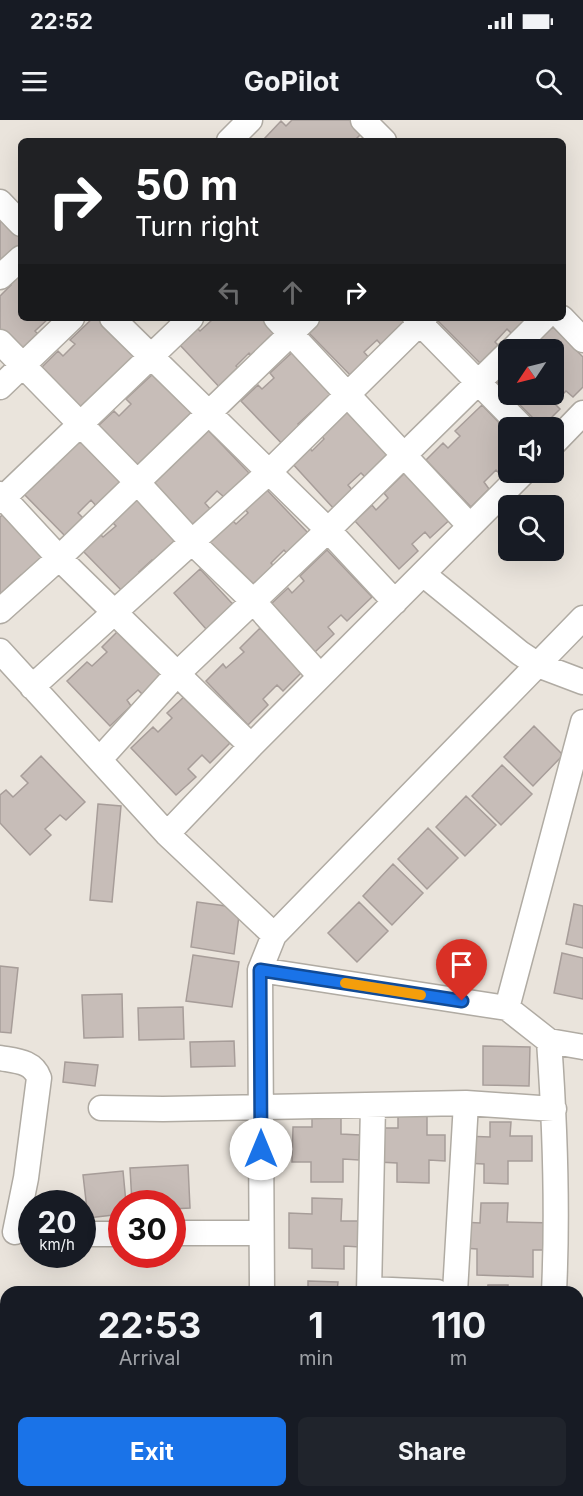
<!DOCTYPE html>
<style>
:root{--surface:#171b24;--page:#20242c;--text:#f1f3f6;--muted:#9ea1a6;--accent:#1a73e8}
body{margin:0;font-family:Inter,sans-serif;background:var(--page);color:var(--text);height:100vh;display:flex;flex-direction:column;font-size:22px;white-space:nowrap}
*{box-sizing:border-box;margin:0}
p{font-size:20px;color:var(--muted)}
.icon{flex:none;width:33px;height:33px;fill:none;stroke:currentColor;stroke-width:2;stroke-linecap:round;stroke-linejoin:round}
.map{position:relative;flex:1;overflow:hidden}
.panel{position:absolute;left:0px;top:1166px;width:584px;height:212px;display:flex;flex-direction:column;background:var(--surface);border-radius:18px 18px 0 0;box-shadow:0 6px 24px #0002}
.panel>*{flex:none}
.guide{position:absolute;left:18px;top:18px;width:548px;height:183px;border-radius:9px;box-shadow:0 6px 24px #0002;background:#202124;color:#fff;overflow:hidden}
.needle{width:39px;rotate:235deg}
.tools{position:absolute;left:498px;top:219px;display:grid;gap:12px}
.tools a{display:grid;place-items:center;width:66px;height:66px;border-radius:9px;background:var(--surface);box-shadow:0 6px 24px #0002;font-size:30px}
.speed{position:absolute;left:18px;top:1070px;display:flex;gap:12px;font-size:30px;font-weight:700;text-align:center}
.speed>*{display:grid;place-content:center;width:78px;height:78px;border-radius:50%;background:var(--surface);box-shadow:0 6px 24px #0002;line-height:1}
.speed small{font-size:15px;font-weight:400}
.speed .limit{border:9px solid #d22;background:#fff;color:#111}
.pin{position:absolute;display:grid;place-items:center;width:51px;height:51px;color:#fff;margin:-62px -26px;border-radius:50% 50% 50% 0;rotate:-45deg;box-shadow:0 0 6px #0007}
.pin .icon{rotate:45deg}
.me{position:absolute;width:66px;margin:-33px;rotate:0deg;stroke-linejoin:round;filter:drop-shadow(0 0 4px #0008)}
.turn{display:flex;align-items:center;gap:21px;height:126px;padding:0 18px;font-size:27px}
.turn .icon{width:78px;height:78px;stroke-width:2.5}
.turn b{display:block;font-size:42px;line-height:51px}
.lanes{display:flex;align-items:center;height:57px;padding:0 18px;background:#0003;justify-content:center;gap:30px;direction:ltr}
.lanes .off{opacity:.35}
.eta{display:flex;justify-content:space-evenly;align-items:center;height:102px;text-align:center}
.eta b{font-size:36px;font-weight:700;line-height:42px}
.cta{display:flex;gap:12px;margin-top:auto;padding:12px 18px}
.cta a{flex:1;height:69px;border-radius:9px;background:var(--accent);color:#fff;font-size:24px;font-weight:700;line-height:69px;text-align:center}
.cta a+a{background:var(--page);color:var(--text)}
.status{display:flex;justify-content:space-between;align-items:center;height:42px;padding:0 30px;background:var(--surface);direction:ltr}
.status svg{height:16px;fill:currentColor}
header{display:flex;justify-content:space-between;align-items:center;height:78px;padding:0 18px;background:var(--surface);font-size:27px;font-weight:700}
.map>svg:first-child{display:block}
.building{fill:#c7bdb8;stroke:#a79d99;stroke-width:1.5}
.lines{fill:none;stroke-linecap:round;stroke-linejoin:round}
.minor-casing{stroke:#b0aba3;stroke-width:27}
.minor{stroke:#fff;stroke-width:24}
.route-casing{stroke:#114b97;stroke-width:15}
.route{stroke:#1a73e8;stroke-width:10}
.slow{stroke:#f59e0b;stroke-width:10}
</style>
<div class="status"><b>22:52</b><svg viewBox="0 0 49 12"><path d="M0 12V9h3v3zM5 12V6h3v6zM10 12V3h3v9zM15 12V0h3v12zM26 1h20v11H26zM47 4h2v5h-2z"/></svg></div>
<header><svg class="icon" aria-label="menu" viewBox="0 0 24 24"><path d="M4 6h16M4 12h16M4 18h16"/></svg>GoPilot<svg class="icon" aria-label="search" viewBox="0 0 24 24"><circle cx="10" cy="10" r="6"/><path d="M15 15l6 6"/></svg></header>
<div class="map">
<svg width="583" height="1376" viewBox="0 0 583 1376">
<rect width="100%" height="100%" fill="#eae4dc"/>
<path class="building" d="M292 0H356L366 9 354 21H266L264 19 281 1 286 6Z
M0 96 21 118V133L0 148Z
M21 146V198H61L54 205 48 199 35 211 42 218 23 236 0 212V176L11 165 6 161Z
M93 198H103L143 240 86 295 41 248 58 231 63 236 75 224 70 220Z
M210 198H263L280 216 255 240 249 233 236 246 242 252 223 271 179 224 196 207 200 211 212 200Z
M319 198H404L408 202 383 227 377 220 364 232 370 239 352 257 306 210Z
M439 198H532L514 216 507 209 495 222 501 228 483 246 437 200Z
M552 206 583 237V267L573 277 566 271 554 283 560 289 542 307 509 274H554V230H528Z
M298 227 342 274 317 298 311 292 298 304 305 310 286 328 241 281 258 265 262 269 274 258 270 253Z
M508 248V274L496 261Z
M154 253 199 300 142 354 97 307 114 291 119 296 131 284 126 279Z
M482 285 508 312V350L502 356 496 350 484 362 489 369 471 387 426 340 443 323 448 328 460 316 455 311Z
M347 288 392 335 367 359 361 353 348 365 354 372 335 390 291 342 308 326 312 331 324 319 320 314Z
M204 306 249 353 224 377 217 371 205 383 211 390 193 408 148 361 165 344 169 349 181 337 177 333Z
M77 316 122 362 97 387 91 380 78 393 84 399 66 417 21 371 38 354 42 358 54 347 50 342Z
M411 347 456 394 430 418 425 412 412 424 418 431 399 449 355 401 372 385 376 390 388 378 384 373Z
M266 369 310 415 289 436 284 430 271 443 276 448 254 470 209 423 232 400 236 404 248 393 245 389Z
M138 375 184 422 158 446 152 440 139 452 146 458 127 476 82 430 99 413 103 417 116 406 111 401Z
M7 390 53 436 27 461 21 455 8 467 15 473 0 488V397Z
M327 430 372 477 347 501 341 495 328 507 334 514 315 532 270 485 288 468 292 473 304 461 300 456Z
M200 449 241 493 214 518 174 473Z
M121 508 165 553 143 575 138 570 127 580 131 586 110 606 67 561 87 542 92 546 107 532 102 527Z
M260 508 302 552 283 571 277 565 263 579 268 585 248 605 206 561 223 544 226 548 244 532 240 528Z
M187 574 233 620 210 643 202 635 188 649 196 657 176 675 131 628 153 607 158 612 172 598 167 593Z
M534 606 563 635 533 666 504 637Z
M41 636 85 682 66 700 60 695 45 709 51 715 30 735 0 703V675L6 670 13 677 28 663 21 656Z
M502 645 532 674 501 705 472 676Z
M466 676 496 705 465 736 436 707Z
M98 684 121 686 112 782 90 780Z
M428 708 458 738 427 769 398 739Z
M393 744 423 773 392 805 363 776Z
M197 782 240 788 234 834 191 827Z
M359 782 388 811 357 842 328 813Z
M574 784 583 786V828L566 824Z
M562 833 583 838V879L554 873Z
M193 835 239 842 232 887 186 881Z
M0 846 18 848 11 913 0 912Z
M122 874 123 917 84 918 82 875Z
M183 887 184 919 139 920 138 888Z
M234 921 235 946 191 947 190 922Z
M483 926 530 927 529 966 483 965Z
M65 942 98 945 95 966 63 962Z
M312 991 341 992V1014L360 1015 359 1040 343 1039V1062H311V1042H292L293 1007H312Z
M398 992 427 993V1015H445V1041L429 1040V1063L397 1062V1043L378 1042 379 1008H398Z
M490 1002H511L510 1016H532V1041H508V1064L484 1063V1044L465 1043V1016L490 1017Z
M188 1045 190 1088 172 1089V1083H132L130 1048Z
M123 1051 126 1083H122V1094L88 1098 83 1055Z
M312 1078 342 1079 341 1101H360V1127L344 1126V1149L312 1148V1129L289 1128V1093L312 1094Z
M481 1083H508L507 1102 554 1103 553 1130H533V1157L477 1155V1129L463 1128V1102L480 1103Z
M308 1161 338 1162 337 1172H308Z
M488 1165H508V1172H487Z
M248 1169V1172L196 1170Z
M309 1371H378L379 1376H310Z"/>
<g class="lines">
<defs>
<path id="minor" d="M363 0 384 21
M229 21 250 0
M0 82 21 104
M0 157 21 138
M112 198 328 410 395 482
M276 198 470 406
M415 198 523 308
M562 198 583 220
M0 222 138 363 192 422 253 481 320 556
M512 230 544 198
M0 267 72 198
M554 323 583 293
M0 374 59 438 251 626
M0 381 191 198
M423 454 520 533 538 545 583 562
M0 491 59 438 307 198
M0 531 167 714 274 815
M32 567 269 352 425 198
M100 639 176 555 328 410 508 233
M167 714 251 626 524 352
M260 850 507 888 583 602
M507 888 549 921C555 1005 558 1088 554 1172
M549 921 583 927
M0 938C16 941 33 941 39 958L26 1058 15 1112
M101 988 163 989 466 983 554 989
M172 1113H261
M82 1114H122
M369 1169 437 1172
M262 1172 260 850 274 815 583 498
M369 1172 373 986
M455 1172 466 983
M0 1271 6 1270
M0 1361 6 1360
M578 1368H583
M263 1371V1376
M380 1371 381 1376
M545 1371V1376"/>
</defs>
<use href="#minor" class="minor-casing"/>
<use href="#minor" class="minor"/>
</g>
<g class="lines">
<defs>
<path id="route" d="M261 1029 260 850 462 881"/>
</defs>
<use href="#route" class="route-casing"/>
<use href="#route" class="route"/>
<path class="slow" d="M345 863 421 875"/>
</g>
</svg>
<div class="tools">
<a><svg class="needle" viewBox="-14 -14 28 28"><path d="M0-13l5 13h-10z" fill="#e53935"/><path d="M0 13l5-13h-10z" fill="#9ea1a6"/></svg></a>
<a><svg class="icon" aria-label="sound" viewBox="0 0 24 24"><path d="M4 9h4l5-4v14l-5-4H4zM17 9q2 3 0 6"/></svg></a>
<a><svg class="icon" aria-label="search" viewBox="0 0 24 24"><circle cx="10" cy="10" r="6"/><path d="M15 15l6 6"/></svg></a>
</div>
<div class="speed"><div>20<small>km/h</small></div><div class="limit">30</div></div>
<div class="pin" style="left:462px;top:881px;background:#d93025"><svg class="icon" aria-label="arrive" viewBox="0 0 24 24"><path d="M6 21V4h12l-3 4 3 4H6"/></svg></div>
<svg class="me" style="left:261px;top:1029px" viewBox="-20 -20 40 40"><circle r="19" fill="#fff"/><path d="M0-13L10 11 0 6-10 11z" fill="#1a73e8"/></svg>
<div class="guide">
<div class="turn"><svg class="icon" aria-label="right" viewBox="0 0 24 24"><path d="M7 20v-9h11M14 6l5 5-5 5"/></svg><div><b>50 m</b>Turn right</div></div>
<div class="lanes"><svg class="icon off" aria-label="left" viewBox="0 0 24 24"><path d="M17 20v-9H6M10 6l-5 5 5 5"/></svg><svg class="icon off" aria-label="ahead" viewBox="0 0 24 24"><path d="M12 20V5M6 11l6-6 6 6"/></svg><svg class="icon" aria-label="right" viewBox="0 0 24 24"><path d="M7 20v-9h11M14 6l5 5-5 5"/></svg></div>
</div>
<section class="panel">
<div class="eta">
<div><b>22:53</b><p>Arrival</p></div>
<div><b>1</b><p>min</p></div>
<div><b>110</b><p>m</p></div>
</div>
<div class="cta"><a>Exit</a><a>Share</a></div>
</section>
</div>
